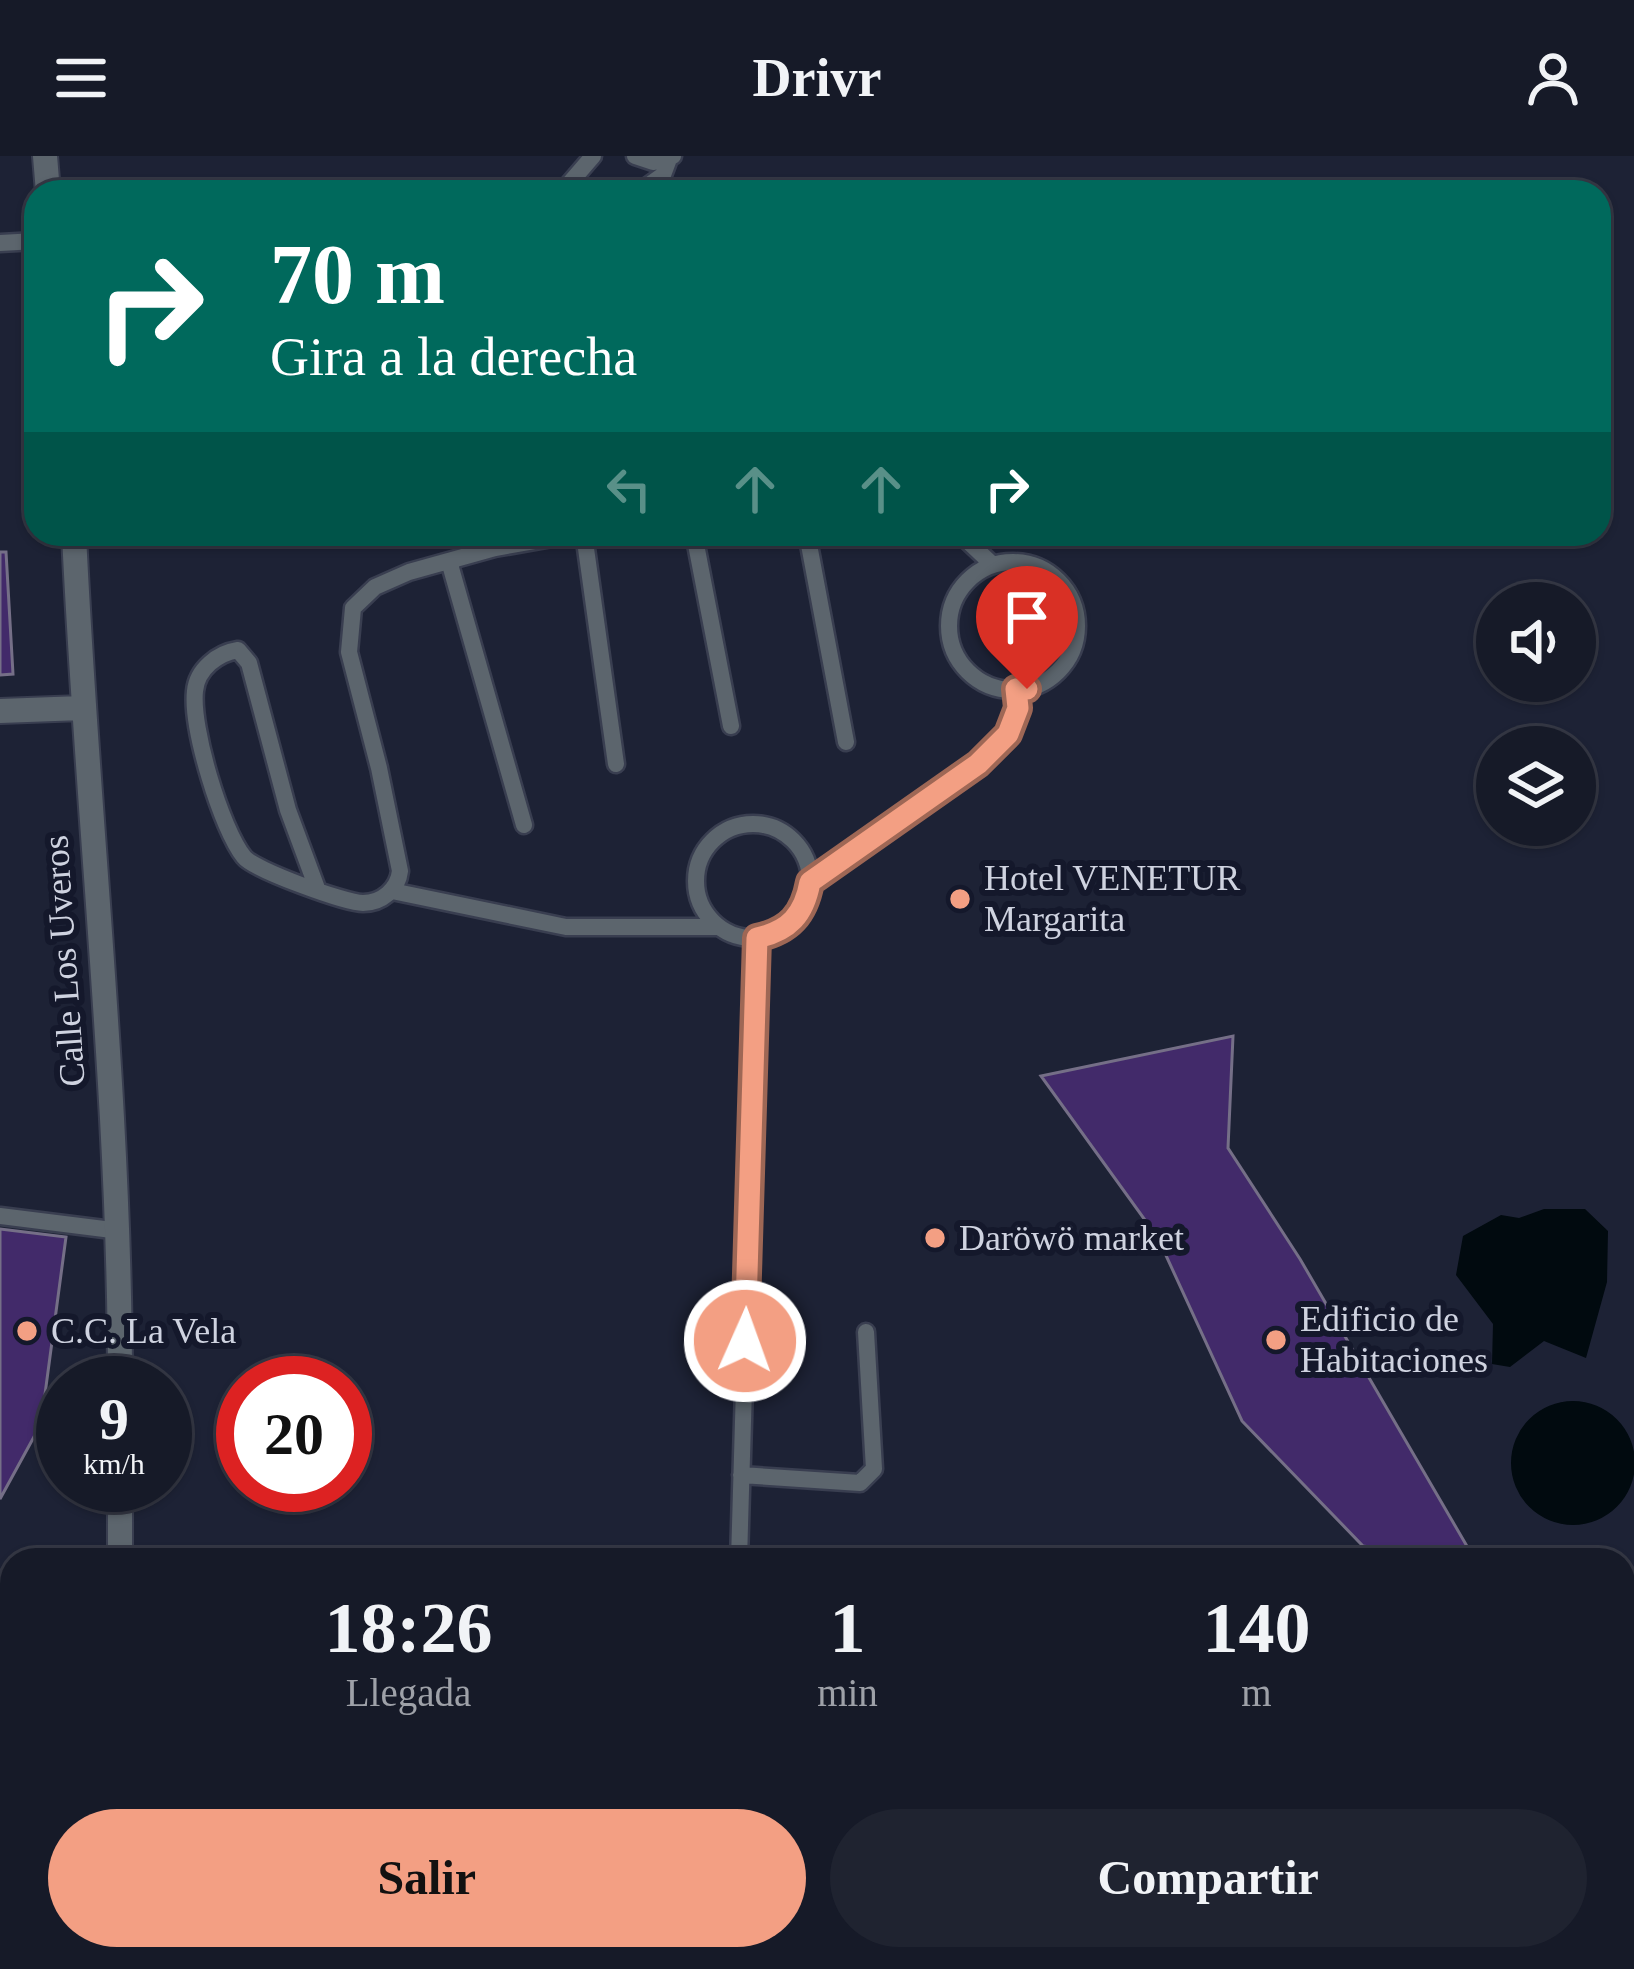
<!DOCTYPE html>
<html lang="es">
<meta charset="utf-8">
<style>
:root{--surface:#161a28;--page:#1f2330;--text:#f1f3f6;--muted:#9ea1a8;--line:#353845;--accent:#f39f83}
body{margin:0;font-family:"Times New Roman",serif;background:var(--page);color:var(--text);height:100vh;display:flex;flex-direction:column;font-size:45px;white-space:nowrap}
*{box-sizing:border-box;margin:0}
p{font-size:39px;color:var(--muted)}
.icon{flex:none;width:66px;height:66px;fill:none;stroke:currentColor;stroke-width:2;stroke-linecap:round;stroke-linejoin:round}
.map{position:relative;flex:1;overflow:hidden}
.sheet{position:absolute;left:0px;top:1392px;width:1635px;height:423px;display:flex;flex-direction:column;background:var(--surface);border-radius:36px 36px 0 0;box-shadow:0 3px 9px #0004,0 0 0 3px var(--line)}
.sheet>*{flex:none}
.banner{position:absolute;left:24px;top:24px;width:1587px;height:366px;border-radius:36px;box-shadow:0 3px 9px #0004,0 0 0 3px var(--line);background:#00695c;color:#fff;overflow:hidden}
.fabs{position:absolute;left:1476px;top:426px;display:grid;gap:24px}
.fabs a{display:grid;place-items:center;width:120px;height:120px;border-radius:50%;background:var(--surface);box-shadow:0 3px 9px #0004,0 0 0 3px var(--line);font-size:60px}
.speed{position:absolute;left:36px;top:1200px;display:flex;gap:24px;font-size:60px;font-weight:700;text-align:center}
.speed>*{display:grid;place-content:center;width:156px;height:156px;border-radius:50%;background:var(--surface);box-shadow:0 3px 9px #0004,0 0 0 3px var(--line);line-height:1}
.speed small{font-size:30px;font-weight:400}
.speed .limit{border:18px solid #d22;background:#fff;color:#111}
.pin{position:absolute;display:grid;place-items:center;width:102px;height:102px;color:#fff;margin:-123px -51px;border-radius:50% 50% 50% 0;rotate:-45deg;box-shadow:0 0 12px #0007}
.pin .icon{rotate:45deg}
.me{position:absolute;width:132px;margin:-66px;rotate:2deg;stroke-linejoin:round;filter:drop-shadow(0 0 9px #0008)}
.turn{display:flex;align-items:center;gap:42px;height:252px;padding:0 48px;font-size:54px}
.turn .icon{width:156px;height:156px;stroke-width:2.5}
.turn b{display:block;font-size:84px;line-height:102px}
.lanes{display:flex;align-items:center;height:114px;padding:0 48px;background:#0003;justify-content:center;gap:60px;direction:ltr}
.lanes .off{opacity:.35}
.eta{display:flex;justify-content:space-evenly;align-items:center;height:204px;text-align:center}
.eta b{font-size:72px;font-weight:700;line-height:84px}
.action{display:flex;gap:24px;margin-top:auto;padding:24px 48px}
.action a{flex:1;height:138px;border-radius:72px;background:var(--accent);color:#111;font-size:48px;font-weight:700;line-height:138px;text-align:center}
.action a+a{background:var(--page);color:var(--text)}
header{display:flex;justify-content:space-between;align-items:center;height:156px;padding:0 48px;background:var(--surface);font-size:54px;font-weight:700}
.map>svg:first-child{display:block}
.water{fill:#010a0f}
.building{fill:#422a6a;stroke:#756f87;stroke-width:3}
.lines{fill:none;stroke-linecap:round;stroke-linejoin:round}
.service-casing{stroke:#393e50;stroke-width:21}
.minor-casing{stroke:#393e50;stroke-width:28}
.path{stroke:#6b7080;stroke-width:8;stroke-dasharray:12 6;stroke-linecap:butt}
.service{stroke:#5c656d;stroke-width:16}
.minor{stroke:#5c656d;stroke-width:24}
.route-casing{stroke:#9e6755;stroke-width:30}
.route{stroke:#f39f83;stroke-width:21}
.poi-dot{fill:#f39f83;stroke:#14182b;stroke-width:4.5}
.labels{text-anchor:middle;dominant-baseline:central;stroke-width:12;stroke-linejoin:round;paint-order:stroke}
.poi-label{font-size:36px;fill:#cfd3e0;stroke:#14182b;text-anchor:start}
.street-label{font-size:36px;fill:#cfd3e0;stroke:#14182b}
</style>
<header><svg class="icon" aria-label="menu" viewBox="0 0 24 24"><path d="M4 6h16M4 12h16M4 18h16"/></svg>Drivr<svg class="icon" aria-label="person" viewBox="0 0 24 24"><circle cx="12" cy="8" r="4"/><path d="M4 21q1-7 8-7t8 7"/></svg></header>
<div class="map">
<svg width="1634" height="1813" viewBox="0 0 1634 1813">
<rect width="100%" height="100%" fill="#1d2235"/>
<path class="water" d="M1544 1053H1585L1608 1075 1607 1126 1586 1202 1544 1185 1510 1211 1492 1208 1493 1168 1456 1119 1463 1080 1501 1059 1519 1062Z
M1511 1307a62 62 0 1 1 124 0a62 62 0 1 1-124 0Z"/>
<path class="building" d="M0 396H6L13 518 0 519Z
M1233 880 1228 992 1300 1103 1475 1404H1448L1363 1390 1242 1265 1158 1082 1041 920Z
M0 1073 66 1081 41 1268 0 1343Z
M0 1669 7 1696V1813H0Z
M188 1803H1100V1813H187Z"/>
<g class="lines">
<defs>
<path id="service" d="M635 0 653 6 673 0
M562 36 593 0
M639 36 663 19 669 3
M0 87 36 85
M584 378 616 608
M694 378 731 570
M807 378 846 586
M960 378 992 408
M449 405 524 669
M949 470a64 64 0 1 1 128 0a64 64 0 1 1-128 0Z
M696 725a57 57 0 1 1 114 0a57 57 0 1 1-114 0Z
M810 726 978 608 1008 578 1018 552 1016 534
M318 735 288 654 249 507 238 494C218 497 197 513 195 535 191 572 221 672 244 701 254 714 346 747 363 747 382 747 398 733 400 715L379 612 349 496 353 452 375 431 409 416 495 392 575 378
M392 735 566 771H718
M0 1060 120 1075
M741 1319 860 1327 874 1313 866 1176
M739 1404 757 782"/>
<path id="minor" d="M45 0 48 36
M74 378C87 661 120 944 120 1227
M0 555 82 552
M120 1329V1404
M98 1813 99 1803"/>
</defs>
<use href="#service" class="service-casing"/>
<use href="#minor" class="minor-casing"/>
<path class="path" d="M1623 1471H1634"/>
<use href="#service" class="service"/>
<use href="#minor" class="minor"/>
</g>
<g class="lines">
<defs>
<path id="route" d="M745 1185 757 782C789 775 804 759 810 726L978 608 1008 578 1018 552 1016 533H1027"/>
</defs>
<use href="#route" class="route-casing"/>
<use href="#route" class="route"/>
</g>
<g class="poi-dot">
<circle cx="960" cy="743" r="12"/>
<circle cx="935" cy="1082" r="12"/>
<circle cx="27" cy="1175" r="12"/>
<circle cx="1276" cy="1184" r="12"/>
</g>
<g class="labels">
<g class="poi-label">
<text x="984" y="722">Hotel VENETUR<tspan x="984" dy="41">Margarita</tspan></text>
<text x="959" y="1082">Daröwö market</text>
<text x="1300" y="1163">Edificio de<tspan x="1300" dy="41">Habitaciones</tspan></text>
<text x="51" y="1175">C.C. La Vela</text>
</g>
<g class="street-label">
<text transform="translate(64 805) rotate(-94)">Calle Los Uveros</text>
</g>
</g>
</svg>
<div class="fabs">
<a><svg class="icon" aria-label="sound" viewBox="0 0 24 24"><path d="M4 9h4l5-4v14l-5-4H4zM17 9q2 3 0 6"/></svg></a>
<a><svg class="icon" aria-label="layers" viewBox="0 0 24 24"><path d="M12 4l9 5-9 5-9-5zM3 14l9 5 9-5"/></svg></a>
</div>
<div class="speed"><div>9<small>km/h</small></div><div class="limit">20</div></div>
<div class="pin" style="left:1027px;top:533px;background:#d93025"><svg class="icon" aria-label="arrive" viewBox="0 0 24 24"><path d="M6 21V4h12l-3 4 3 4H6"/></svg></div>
<svg class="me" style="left:745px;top:1185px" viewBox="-20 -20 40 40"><circle r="17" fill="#f39f83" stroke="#fff" stroke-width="3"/><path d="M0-11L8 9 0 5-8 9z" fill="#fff"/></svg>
<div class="banner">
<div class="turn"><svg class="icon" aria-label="right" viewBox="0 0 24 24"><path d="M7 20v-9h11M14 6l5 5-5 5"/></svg><div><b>70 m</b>Gira a la derecha</div></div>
<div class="lanes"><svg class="icon off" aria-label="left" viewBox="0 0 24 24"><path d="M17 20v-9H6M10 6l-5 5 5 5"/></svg><svg class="icon off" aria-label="ahead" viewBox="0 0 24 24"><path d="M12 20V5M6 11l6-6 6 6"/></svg><svg class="icon off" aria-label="ahead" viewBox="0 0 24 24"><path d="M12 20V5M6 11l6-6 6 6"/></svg><svg class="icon" aria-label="right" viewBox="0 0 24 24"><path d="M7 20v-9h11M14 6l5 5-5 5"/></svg></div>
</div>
<section class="sheet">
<div class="eta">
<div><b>18:26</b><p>Llegada</p></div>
<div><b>1</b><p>min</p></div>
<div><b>140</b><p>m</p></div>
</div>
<div class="action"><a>Salir</a><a>Compartir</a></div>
</section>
</div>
